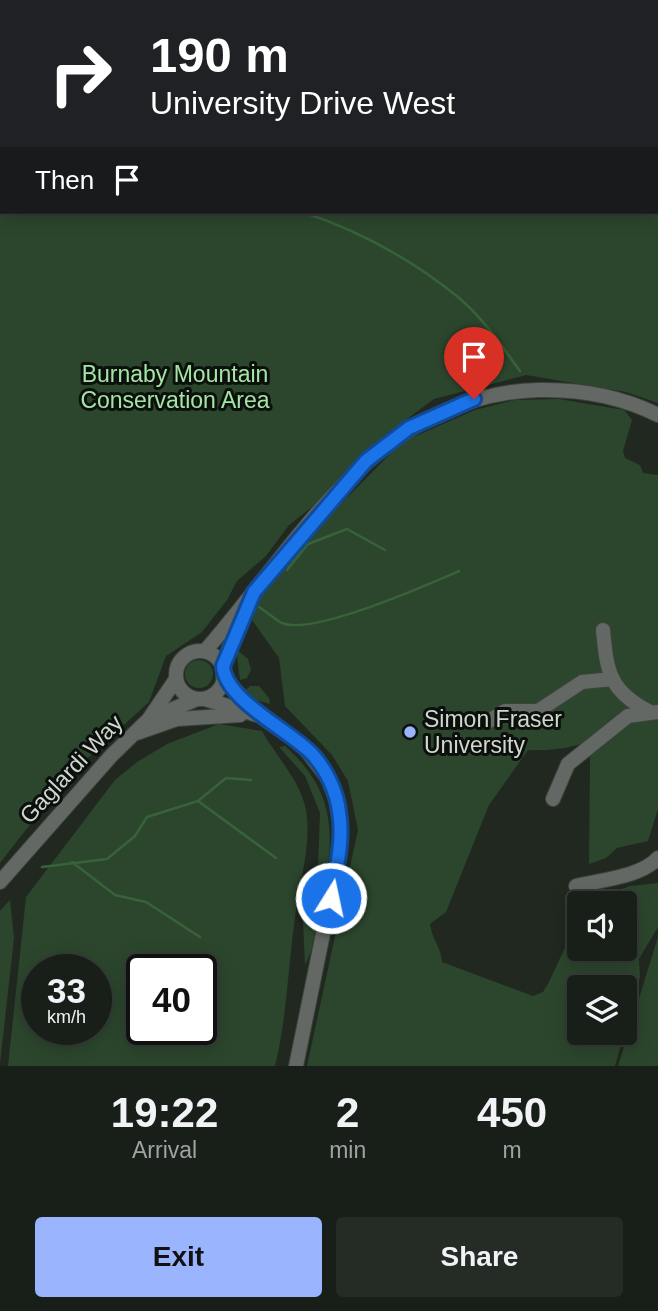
<!DOCTYPE html>
<style>
:root{--surface:#181e18;--page:#252b25;--text:#f1f3f6;--muted:#9fa2a2;--line:#363c37;--accent:#9ab5fd}
body{margin:0;font-family:Arial,sans-serif;background:var(--page);color:var(--text);height:100vh;display:flex;flex-direction:column;font-size:26px;white-space:nowrap}
*{box-sizing:border-box;margin:0}
p{font-size:23px;color:var(--muted)}
.icon{flex:none;width:38px;height:38px;fill:none;stroke:currentColor;stroke-width:2;stroke-linecap:round;stroke-linejoin:round}
.map{position:relative;height:1066px;overflow:hidden}
.drawer{display:flex;flex-direction:column;background:var(--surface);flex:1}
.drawer>*{flex:none}
.banner{position:absolute;left:0px;top:0px;width:658px;height:214px;box-shadow:0 4px 18px #0003,0 0 0 2px var(--line);background:#202124;color:#fff;overflow:hidden}
.controls{position:absolute;left:567px;top:891px;display:grid;gap:14px}
.controls a{display:grid;place-items:center;width:70px;height:70px;border-radius:7px;background:var(--surface);box-shadow:0 4px 18px #0003,0 0 0 2px var(--line);font-size:35px}
.speed{position:absolute;left:21px;top:954px;display:flex;gap:14px;font-size:35px;font-weight:700;text-align:center}
.speed>*{display:grid;place-content:center;width:91px;height:91px;border-radius:50%;background:var(--surface);box-shadow:0 4px 18px #0003,0 0 0 2px var(--line);line-height:1}
.speed small{font-size:18px;font-weight:400}
.speed .limit{border:4px solid #111;border-radius:10px;background:#fff;color:#111}
.pin{position:absolute;display:grid;place-items:center;width:60px;height:60px;color:#fff;margin:-72px -30px;border-radius:50% 50% 50% 0;rotate:-45deg;box-shadow:0 0 7px #0007}
.pin .icon{rotate:45deg}
.me{position:absolute;width:77px;margin:-38px;rotate:10deg;stroke-linejoin:round;filter:drop-shadow(0 0 5px #0008)}
.turn{display:flex;align-items:center;gap:24px;height:147px;padding:0 35px;font-size:32px}
.turn .icon{width:91px;height:91px;stroke-width:2.5}
.turn b{display:block;font-size:49px;line-height:60px}
.then{display:flex;align-items:center;height:66px;padding:0 35px;background:#0003;gap:14px;font-size:26px}
.eta{display:flex;justify-content:space-evenly;align-items:center;height:119px;text-align:center}
.eta b{font-size:42px;font-weight:700;line-height:49px}
.button{display:flex;gap:14px;margin-top:auto;padding:14px 35px}
.button a{flex:1;height:80px;border-radius:7px;background:var(--accent);color:#111;font-size:28px;font-weight:700;line-height:80px;text-align:center}
.button a+a{background:var(--page);color:var(--text)}
.map>svg:first-child{display:block}
.green{fill:#2c462d;fill-rule:evenodd}
.lines{fill:none;stroke-linecap:round;stroke-linejoin:round}
.stream{stroke:#386239;stroke-width:2.5}
.minor-casing{stroke:#3c443c;stroke-width:16}
.minor{stroke:#646864;stroke-width:14}
.route-casing{stroke:#114b97;stroke-width:18}
.route{stroke:#1a73e8;stroke-width:12}
.poi-dot{fill:#9ab5fd;stroke:#0c100c;stroke-width:2.5}
.labels{text-anchor:middle;dominant-baseline:central;stroke-width:6;stroke-linejoin:round;paint-order:stroke}
.park-label{font-size:23px;fill:#a3e5a4;stroke:#0c100c}
.poi-label{font-size:23px;fill:#d1d6d1;stroke:#0c100c;text-anchor:start}
.street-label{font-size:23px;fill:#d1d6d1;stroke:#0c100c}
</style>
<div class="map">
<svg width="658" height="1066" viewBox="0 0 658 1066">
<rect width="100%" height="100%" fill="#202820"/>
<path class="green" d="M0 0H658V403L626 392 526 375 434 399 381 438 335 489 289 525 266 556 237 581 227 600 202 632 166 656 149 702 67 777 0 863ZM2 2H656V212H2Z
M559 399 624 410 632 420 623 451 625 458 640 465 643 473 658 475V707C613 731 581 753 528 750L489 805 446 912 430 924C432 939 441 947 442 962L533 996 543 992 548 984 579 918V948H625V903L590 901 599 894 605 895 630 886 658 883V927L639 959 640 977 615 1066H307L358 830 348 781 332 755 285 706 279 658 252 620 259 598 323 522 402 442 475 410 515 400ZM579 987H625V1032H579Z
M236 649 248 659 251 670 247 678 240 680Z
M185 674a14 14 0 1 1 28 0a14 14 0 1 1-28 0Z
M250 686H259L269 698 270 704 256 700 246 690Z
M639 717 658 718V809L648 841 617 848 606 858 589 864 590 758 595 744Z
M219 724 262 731C276 756 301 782 306 810 312 846 299 882 295 917 288 967 287 1017 275 1066H8L26 897 115 780 137 762 167 744ZM37 970H96V1029H37ZM142 970H201V1029H142Z
M285 746C355 807 326 873 311 952L305 965 303 921 318 867 320 813 305 776 279 747Z
M10 900 14 938 0 1064V911Z
M658 937V1066H618Z"/>
<g class="lines">
<path class="stream" d="M486 0 487 2
M0 118 2 119
M656 168 658 169
M302 212C358 230 412 260 458 297 483 318 501 345 520 371
M287 570 308 544 347 529 385 550
M259 607C267 612 274 619 282 623 312 636 427 585 459 571
M198 801 276 858
M72 862 115 895 146 902 200 937
M42 867 107 859 135 836 147 817 198 801 226 778 251 780"/>
<defs>
<path id="minor" d="M603 630C607 672 609 691 650 712
M205 651C300 543 376 394 539 390 581 389 620 396 658 415
M176 675a24 24 0 1 1 48 0a24 24 0 1 1-48 0Z
M223 666 233 636 247 609
M223 677 260 716
M205 699 260 716 303 746 327 777 337 800 341 826 337 865 296 1066
M149 719 197 699
M489 721 505 711H538L582 682 613 679
M137 733 177 719 240 715
M553 799 568 764 628 716 658 712
M0 882 111 756 149 719 176 679
M576 886C600 880 641 877 658 858"/>
</defs>
<use href="#minor" class="minor-casing"/>
<use href="#minor" class="minor"/>
</g>
<g class="lines">
<defs>
<path id="route" d="M331 898C336 870 344 841 339 812 337 792 326 769 312 754 289 730 225 700 223 666L254 592 366 461 409 428 474 399"/>
</defs>
<use href="#route" class="route-casing"/>
<use href="#route" class="route"/>
</g>
<circle class="poi-dot" cx="410" cy="732" r="7"/>
<g class="labels">
<g class="park-label">
<text x="175" y="374">Burnaby Mountain<tspan x="175" dy="26">Conservation Area</tspan></text>
</g>
<g class="poi-label">
<text x="424" y="719">Simon Fraser<tspan x="424" dy="26">University</tspan></text>
</g>
<g class="street-label">
<text transform="translate(71 769) rotate(-47)">Gaglardi Way</text>
</g>
</g>
</svg>
<div class="controls">
<a><svg class="icon" aria-label="sound" viewBox="0 0 24 24"><path d="M4 9h4l5-4v14l-5-4H4zM17 9q2 3 0 6"/></svg></a>
<a><svg class="icon" aria-label="layers" viewBox="0 0 24 24"><path d="M12 4l9 5-9 5-9-5zM3 14l9 5 9-5"/></svg></a>
</div>
<div class="speed"><div>33<small>km/h</small></div><div class="limit">40</div></div>
<div class="pin" style="left:474px;top:399px;background:#d93025"><svg class="icon" aria-label="arrive" viewBox="0 0 24 24"><path d="M6 21V4h12l-3 4 3 4H6"/></svg></div>
<svg class="me" style="left:331px;top:898px" viewBox="-20 -20 40 40"><circle r="17" fill="#1a73e8" stroke="#fff" stroke-width="3"/><path d="M0-11L8 9 0 5-8 9z" fill="#fff"/></svg>
<div class="banner">
<div class="turn"><svg class="icon" aria-label="right" viewBox="0 0 24 24"><path d="M7 20v-9h11M14 6l5 5-5 5"/></svg><div><b>190 m</b>University Drive West</div></div>
<div class="then">Then<svg class="icon" aria-label="arrive" viewBox="0 0 24 24"><path d="M6 21V4h12l-3 4 3 4H6"/></svg></div>
</div>
</div>
<section class="drawer">
<div class="eta">
<div><b>19:22</b><p>Arrival</p></div>
<div><b>2</b><p>min</p></div>
<div><b>450</b><p>m</p></div>
</div>
<div class="button"><a>Exit</a><a>Share</a></div>
</section>
